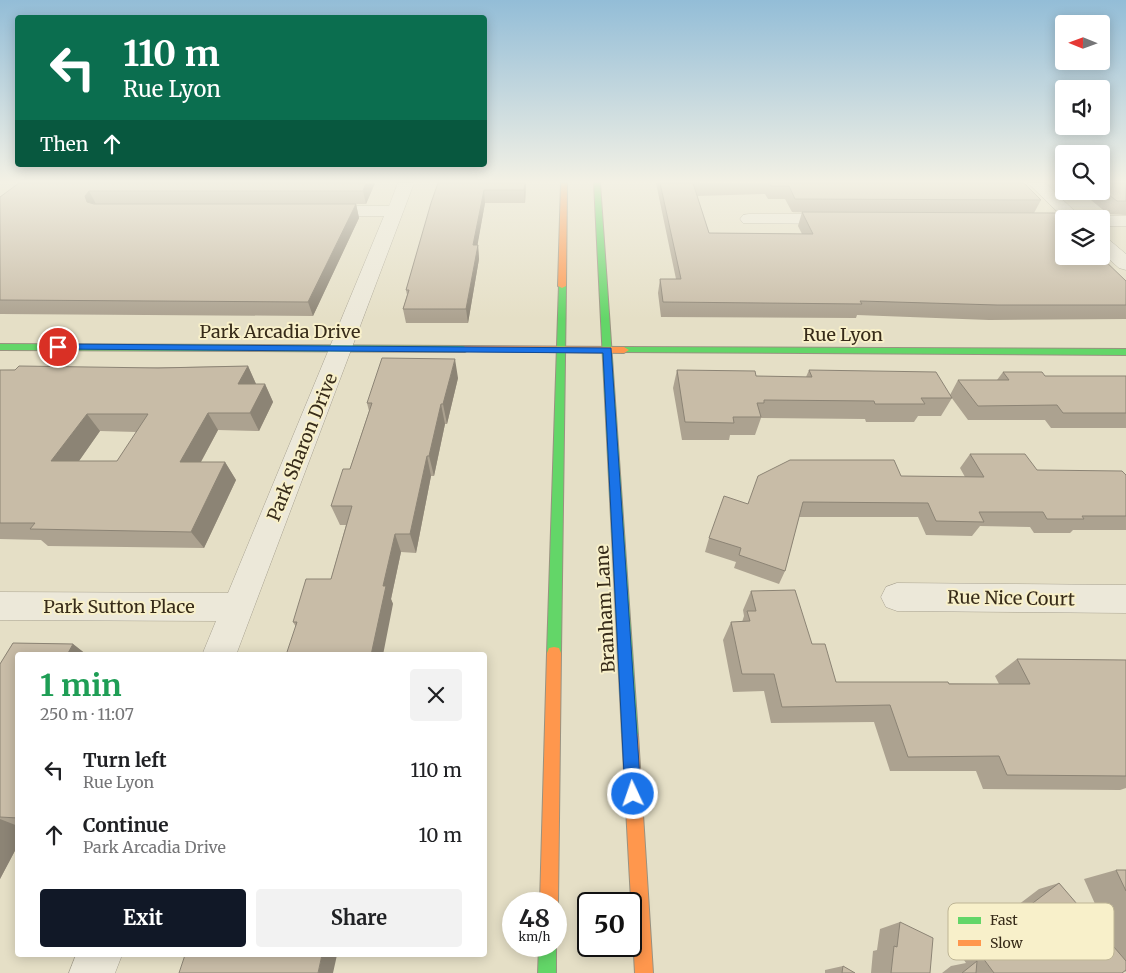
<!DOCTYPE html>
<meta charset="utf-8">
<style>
:root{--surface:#fff;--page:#f2f2f2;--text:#202124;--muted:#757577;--accent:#111827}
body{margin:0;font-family:Merriweather,serif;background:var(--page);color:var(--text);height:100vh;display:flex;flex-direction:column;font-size:19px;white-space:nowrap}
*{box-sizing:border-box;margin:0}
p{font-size:16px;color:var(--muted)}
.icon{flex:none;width:28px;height:28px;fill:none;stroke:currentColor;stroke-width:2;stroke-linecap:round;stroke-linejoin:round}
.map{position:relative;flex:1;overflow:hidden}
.details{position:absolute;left:15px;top:652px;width:472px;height:305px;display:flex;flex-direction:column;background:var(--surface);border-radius:5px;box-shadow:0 2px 12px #0003}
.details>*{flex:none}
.top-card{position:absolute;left:15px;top:15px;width:472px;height:152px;border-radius:5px;box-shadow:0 2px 12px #0003;background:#0b6e4f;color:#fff;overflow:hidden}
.needle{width:32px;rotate:271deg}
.buttons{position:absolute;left:1055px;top:15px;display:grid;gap:10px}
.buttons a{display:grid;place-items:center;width:55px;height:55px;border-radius:5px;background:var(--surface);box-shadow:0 2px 12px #0003;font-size:25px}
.speed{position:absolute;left:502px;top:892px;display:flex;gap:10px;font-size:25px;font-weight:700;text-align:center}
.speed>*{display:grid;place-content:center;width:65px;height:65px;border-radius:50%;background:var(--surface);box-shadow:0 2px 12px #0003;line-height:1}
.speed small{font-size:12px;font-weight:400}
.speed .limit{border:2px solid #111;border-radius:8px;background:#fff;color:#111}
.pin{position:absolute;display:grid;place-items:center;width:42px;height:42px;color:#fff;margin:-21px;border:2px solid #fff;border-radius:50%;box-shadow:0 1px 5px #0007}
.me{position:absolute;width:55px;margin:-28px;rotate:357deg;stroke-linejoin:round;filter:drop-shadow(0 0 4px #0008)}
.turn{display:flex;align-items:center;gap:18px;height:105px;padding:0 25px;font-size:22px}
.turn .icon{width:65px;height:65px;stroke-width:2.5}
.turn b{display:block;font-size:35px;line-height:42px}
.then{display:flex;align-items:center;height:48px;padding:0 25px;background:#0003;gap:10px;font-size:19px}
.round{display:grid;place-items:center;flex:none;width:52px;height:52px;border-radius:5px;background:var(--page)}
.overview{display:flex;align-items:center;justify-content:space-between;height:85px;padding:0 25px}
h1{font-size:30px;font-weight:700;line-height:38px;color:#1e9e55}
.action{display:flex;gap:10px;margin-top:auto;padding:10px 25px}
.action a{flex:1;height:58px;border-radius:5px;background:var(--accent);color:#fff;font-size:20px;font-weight:700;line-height:58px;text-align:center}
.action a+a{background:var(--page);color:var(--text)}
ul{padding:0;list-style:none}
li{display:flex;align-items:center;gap:15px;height:65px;padding:0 25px}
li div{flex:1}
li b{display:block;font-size:19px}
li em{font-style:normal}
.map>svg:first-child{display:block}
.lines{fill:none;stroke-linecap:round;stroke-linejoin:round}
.street-casing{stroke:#a8a291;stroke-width:1}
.fast-casing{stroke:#999280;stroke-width:2}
.slow-casing{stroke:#999280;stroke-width:2}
.street{fill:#ece8d9;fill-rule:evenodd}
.fast{fill:#63d668;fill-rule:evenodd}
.slow{fill:#ff974d;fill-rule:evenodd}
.wall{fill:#aca290;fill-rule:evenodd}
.shaded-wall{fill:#8c8475}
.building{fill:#c8bca7;stroke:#8c8475;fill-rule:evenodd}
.route{fill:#1a73e8;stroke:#114b97}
.labels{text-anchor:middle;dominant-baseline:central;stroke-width:4;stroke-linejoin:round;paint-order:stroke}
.street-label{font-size:18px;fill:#372b19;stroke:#f8f0ca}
.key{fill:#f8f0ca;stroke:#beb595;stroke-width:1}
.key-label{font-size:14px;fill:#372b19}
</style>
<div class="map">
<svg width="1126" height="973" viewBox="0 0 1126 973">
<rect width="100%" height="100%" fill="#e5dfc6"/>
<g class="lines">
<defs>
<path id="street" d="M398 183H414L236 655H202L216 621 0 620V592L228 593 384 216H321L315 215 312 211 315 207 321 206H389Z
M1028 183H1045L1083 219H1065Z
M749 214H837L843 215 846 219 843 223 837 224 743 223 740 219 743 215Z
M1101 216H1126V226H1101V219H1094Z
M1101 237 1107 238 1126 254V270L1119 268 1101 252Z
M897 583 1126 585V613L897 611 886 607 881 597 886 587Z
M76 955H122L115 973H69Z"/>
<path id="fast" d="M594 183H600L638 735 635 740 630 743 625 740 622 735Z
M559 284 566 286 561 653 559 658 554 659 549 658 547 653Z
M0 344 465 346 470 349 465 352 0 350Z
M624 347 1126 349V355L621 352 619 350Z
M556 944V973H538L539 946H556Z"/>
<path id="slow" d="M561 183H567L566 286 562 288 558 286Z
M465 346 624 347 629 350 624 353 462 351 460 349Z
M554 647 559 648 561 653 558 904 556 908V904H540L547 653 549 648Z
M630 727 635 730 638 735 653 973H635L622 735 625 730Z"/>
</defs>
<use href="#street" class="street-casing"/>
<use href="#fast" class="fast-casing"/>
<use href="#slow" class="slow-casing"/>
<use href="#street" class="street"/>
<use href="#fast" class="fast"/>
<use href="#slow" class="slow"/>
</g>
<path class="wall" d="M19 183H375L366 204H269H356L359 218 313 316 0 314V197Z
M438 183H526L525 203H485L477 245H478L479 259 468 323H406L403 309 407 295 406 290Z
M656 183H1024L1041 200 1034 213 792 212 785 199H768L765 194 697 196 709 233 802 234 798 226 802 212 1126 281V319L989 320 857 315 856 318 661 317 658 293 660 279H676Z
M1101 183H1126V215L1108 214 1080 191H1101Z
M248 366 256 384H265L273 402 259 431 218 430 201 462H225L236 480 204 548 48 546 41 540 0 539V370ZM100 431 137 432 117 461H79Z
M677 370 756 376 806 377 809 370 950 395 958 380H997L1003 372 1045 376H1126V428H1051L1045 420H968L951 397 952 398 941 416H918L914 422H866L865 419 761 418 755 435H730L729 440H682L673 388Z
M458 378 447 424H445L434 476H431L416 553 401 552 391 599 393 604 296 627 293 622 331 579 346 525H340L331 506 350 469 369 411 367 403Z
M970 454 1037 470 1126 475V530H1073L1070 533H1034L1030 527 980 526 972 536 926 535 918 517H799L785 571 779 584 734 568 736 562 705 552 709 538 748 504 901 476 965 477 960 468Z
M751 591 812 644 836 682 999 684 995 676 1017 659 1126 660V788L1120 790 983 789 976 771H890L874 722 771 723 764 691 733 692 723 640 731 622H742L744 616 743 610Z
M13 643 73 644 87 655H18V845L0 879V664Z
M1116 870H1126V972L1125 971 1122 973H942L951 966 966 963 962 957 977 945 973 939 1039 889 1059 883 1115 949 1084 879Z
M900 922 930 973H871L873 951 877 950 880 929Z
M843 966 855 973H825V970Z"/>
<path class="shaded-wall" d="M366 183H375L366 204 363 191Z
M525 183H526L525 203 524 190Z
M484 190 485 203 475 259 473 245Z
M89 191 96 204 87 202 85 196Z
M356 204 359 218 313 316 308 302Z
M478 245 479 259 468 323 466 309Z
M455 359 458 378 447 424 443 404Z
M248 366 256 384H238Z
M265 384 273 402 259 431 250 413Z
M441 404 445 424 434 476 429 456Z
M208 413 218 430 191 480 180 462Z
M87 414 100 431 67 478 51 461Z
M427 456 431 476 416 553 410 534Z
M225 462 236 480 204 548 191 532Z
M395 534 401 552 391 599 393 604 383 655H371L383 586Z
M73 644 87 655H67Z
M0 819 18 826V845L0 879Z
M322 955H337L333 973H318Z"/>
<path class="building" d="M19 183H366L363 191H89L85 196 87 202 94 204H356L308 302 0 300V197Z
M438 183H525L524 190H484L473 245H478L466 309H403L409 290H406L431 203Z
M660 183H699H693L709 233 813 234 802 212 1055 213 1064 221V256H1100L1126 281V305H997L860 301 862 304 663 302 660 279H681Z
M769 183H1024L1041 200 795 199 789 186H771Z
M1101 183H1126V201H1117L1101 189Z
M382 358 455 359 443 404H441L429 456H427L410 534H395L383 586H386L371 655H286L297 622H293L306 579H331L352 506H331L343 469H350L372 403H367Z
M19 366 158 368 248 366 238 384H265L250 413H208L180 462H225L191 532 30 529 35 523H0V370H15ZM87 414H148L117 461H51Z
M677 370 755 371 756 376 812 377 809 370 936 372 952 398H921L925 404H875L874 401 764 400V403H757L761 417H733L734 423 685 422Z
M1003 372H1042L1045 376H1126V413H1063L1057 405 978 406 958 380H1009Z
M970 454H1025L1037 470 1122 471 1126 475V516H1082L1084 519H1047L1043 512H979L984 522 936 521 928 503 803 502 785 571 739 555 741 548 709 538 724 496 748 504 758 476 790 460H894L901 476 984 477Z
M795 590 812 644H825L836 682H948L949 684H1030L1017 659 1126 660V776L1007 775 999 756 908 757 890 705 782 707 774 674H742L731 622 750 621 747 611H756L751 591Z
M13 643 73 644 67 655H18V818L0 817V664Z
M1116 870H1126V891Z
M1059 883 1126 961V970L1122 973H994L980 954 996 941 991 935Z
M900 922 933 938 930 973H891L894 946 897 947Z
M185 955H322L318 973H179Z
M977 961 976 973H962Z
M843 966 855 973H842Z"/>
<linearGradient id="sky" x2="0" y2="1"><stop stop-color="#93bdd7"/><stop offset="0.57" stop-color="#f3f1e5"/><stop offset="1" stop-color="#f3f1e5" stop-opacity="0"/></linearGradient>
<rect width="1126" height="319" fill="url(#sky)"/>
<path class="route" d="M58 344 611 348 641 794 639 799 633 802 628 799 625 794 603 353 55 349V345Z"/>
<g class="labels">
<g class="street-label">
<text x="280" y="331">Park Arcadia Drive</text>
<text x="843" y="334">Rue Lyon</text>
<text transform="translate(302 447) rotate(-68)">Park Sharon Drive</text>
<text transform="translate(1011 598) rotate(1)">Rue Nice Court</text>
<text x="119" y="606">Park Sutton Place</text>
<text transform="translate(605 609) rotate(-93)">Branham Lane</text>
</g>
</g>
<rect x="948" y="903" width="166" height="57" rx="8" class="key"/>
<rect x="958" y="917" width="23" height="7" fill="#63d668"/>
<rect x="958" y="940" width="23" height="6" fill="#ff974d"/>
<g class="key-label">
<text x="990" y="925">Fast</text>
<text x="990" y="948">Slow</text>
</g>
</svg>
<div class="buttons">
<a><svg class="needle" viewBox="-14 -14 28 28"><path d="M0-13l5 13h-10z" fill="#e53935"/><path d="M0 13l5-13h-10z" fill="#757577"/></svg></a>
<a><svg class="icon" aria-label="sound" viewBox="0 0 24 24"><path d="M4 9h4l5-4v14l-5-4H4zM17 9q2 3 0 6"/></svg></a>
<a><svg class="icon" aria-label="search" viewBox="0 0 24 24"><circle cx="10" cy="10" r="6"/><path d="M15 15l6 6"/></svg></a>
<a><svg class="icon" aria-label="layers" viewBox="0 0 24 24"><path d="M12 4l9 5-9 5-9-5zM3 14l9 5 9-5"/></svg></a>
</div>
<div class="speed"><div>48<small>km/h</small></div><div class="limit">50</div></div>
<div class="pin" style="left:58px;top:347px;background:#d93025"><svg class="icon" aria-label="arrive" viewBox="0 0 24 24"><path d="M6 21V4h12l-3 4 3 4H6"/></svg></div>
<svg class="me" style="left:633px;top:794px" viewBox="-20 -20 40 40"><circle r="17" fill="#1a73e8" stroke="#fff" stroke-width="3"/><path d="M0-11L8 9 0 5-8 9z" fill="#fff"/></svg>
<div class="top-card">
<div class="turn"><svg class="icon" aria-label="left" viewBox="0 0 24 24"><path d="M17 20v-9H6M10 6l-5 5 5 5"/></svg><div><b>110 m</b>Rue Lyon</div></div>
<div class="then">Then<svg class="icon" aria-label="ahead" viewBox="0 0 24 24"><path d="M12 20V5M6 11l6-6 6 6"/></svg></div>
</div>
<section class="details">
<div class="overview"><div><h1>1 min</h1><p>250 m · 11:07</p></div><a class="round"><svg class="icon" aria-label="close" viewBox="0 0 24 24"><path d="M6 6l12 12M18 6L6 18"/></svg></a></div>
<ul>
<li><svg class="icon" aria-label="left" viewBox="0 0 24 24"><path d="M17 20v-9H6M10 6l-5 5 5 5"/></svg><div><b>Turn left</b><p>Rue Lyon</p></div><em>110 m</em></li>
<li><svg class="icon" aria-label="ahead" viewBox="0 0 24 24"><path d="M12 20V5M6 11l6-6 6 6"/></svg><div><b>Continue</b><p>Park Arcadia Drive</p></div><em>10 m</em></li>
</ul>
<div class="action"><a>Exit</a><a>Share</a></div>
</section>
</div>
